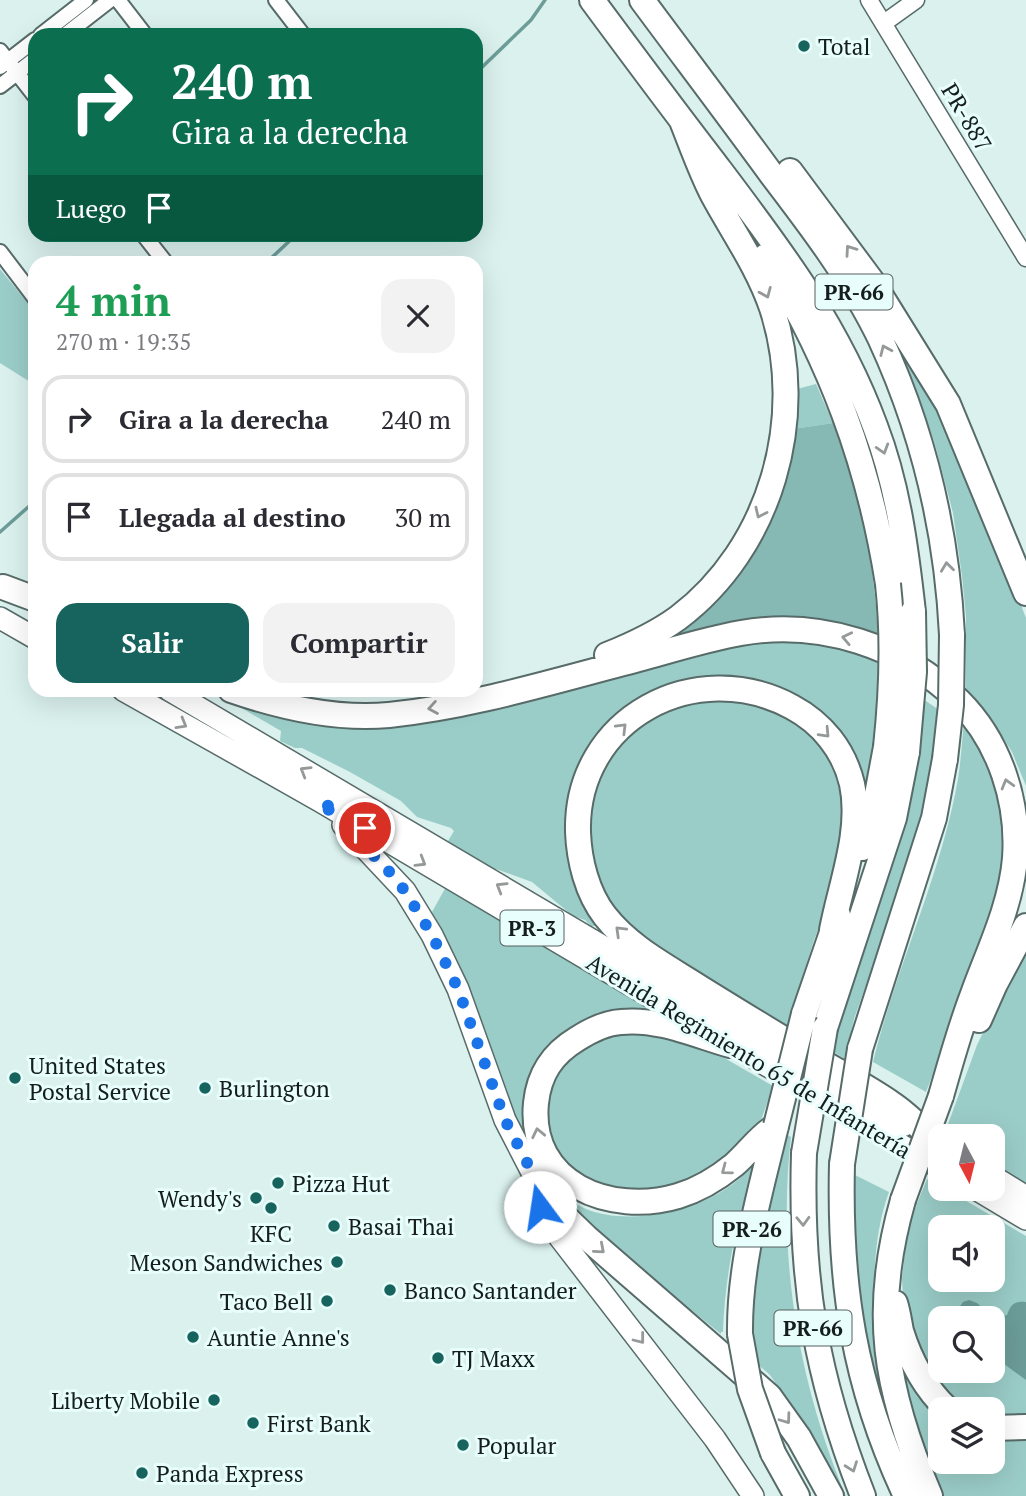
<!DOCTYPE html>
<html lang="es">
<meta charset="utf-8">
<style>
:root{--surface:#fff;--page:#f2f2f3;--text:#2b2b33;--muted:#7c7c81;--line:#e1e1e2;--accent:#17645f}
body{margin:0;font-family:"PT Serif",serif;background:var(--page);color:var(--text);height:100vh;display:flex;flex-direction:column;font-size:26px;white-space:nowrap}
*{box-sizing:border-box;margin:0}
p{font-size:23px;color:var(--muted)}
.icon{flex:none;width:38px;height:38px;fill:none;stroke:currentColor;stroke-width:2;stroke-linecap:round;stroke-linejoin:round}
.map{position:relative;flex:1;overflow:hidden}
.panel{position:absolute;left:28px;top:256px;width:455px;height:441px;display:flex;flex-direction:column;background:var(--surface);border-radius:21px;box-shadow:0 7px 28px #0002}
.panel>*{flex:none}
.hud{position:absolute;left:28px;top:28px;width:455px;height:214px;border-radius:21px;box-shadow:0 7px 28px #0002;background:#0b6e4f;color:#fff;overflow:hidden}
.needle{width:46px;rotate:173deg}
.controls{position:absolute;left:928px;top:1124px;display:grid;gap:14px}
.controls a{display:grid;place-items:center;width:77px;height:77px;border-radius:14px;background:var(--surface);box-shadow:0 7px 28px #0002;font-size:35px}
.pin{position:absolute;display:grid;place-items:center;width:60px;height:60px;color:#fff;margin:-30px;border:4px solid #fff;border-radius:50%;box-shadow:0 2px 7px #0007}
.me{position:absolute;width:77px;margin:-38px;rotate:346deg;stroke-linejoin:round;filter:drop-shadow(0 0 5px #0008)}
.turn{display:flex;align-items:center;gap:24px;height:147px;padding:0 28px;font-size:32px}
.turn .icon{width:91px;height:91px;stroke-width:2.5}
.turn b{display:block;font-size:49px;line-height:60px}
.then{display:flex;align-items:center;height:66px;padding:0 28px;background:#0003;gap:14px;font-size:26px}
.round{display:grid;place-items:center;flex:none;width:74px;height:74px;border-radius:21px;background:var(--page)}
.head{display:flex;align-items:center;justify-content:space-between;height:119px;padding:0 28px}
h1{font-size:42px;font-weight:700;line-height:52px;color:#1e9e55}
.cta{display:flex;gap:14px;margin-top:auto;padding:14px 28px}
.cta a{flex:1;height:80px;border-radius:21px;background:var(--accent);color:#fff;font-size:28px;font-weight:700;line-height:80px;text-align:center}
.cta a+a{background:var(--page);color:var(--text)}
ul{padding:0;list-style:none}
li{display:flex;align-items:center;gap:21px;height:88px;margin:0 14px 10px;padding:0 14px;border:4px solid var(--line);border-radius:21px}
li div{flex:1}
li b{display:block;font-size:26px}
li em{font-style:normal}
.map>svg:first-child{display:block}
.green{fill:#9bcdc8;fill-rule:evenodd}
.forest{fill:#86b9b4}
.water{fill:#6c9d99}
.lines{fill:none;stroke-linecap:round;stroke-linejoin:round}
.stream{stroke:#6c9d99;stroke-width:3.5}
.minor-casing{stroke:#576b69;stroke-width:18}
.tertiary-casing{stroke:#576b69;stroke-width:19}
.primary-casing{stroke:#576b69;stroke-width:24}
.trunk-casing{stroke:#576b69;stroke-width:26}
.motorway-casing{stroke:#576b69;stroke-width:28}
.minor{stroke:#fff;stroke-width:14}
.tertiary{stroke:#fff;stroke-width:16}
.primary{stroke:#fff;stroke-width:21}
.trunk{stroke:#fff;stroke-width:23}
.motorway{stroke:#fff;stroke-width:24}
.motorway-bridge-casing{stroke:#576b69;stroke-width:28;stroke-linecap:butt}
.motorway-bridge{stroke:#fff;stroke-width:24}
.oneway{stroke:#969999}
.route{stroke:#1a73e8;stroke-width:12;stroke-dasharray:0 21.6}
.poi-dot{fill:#17645f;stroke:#e7fefc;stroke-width:2.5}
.labels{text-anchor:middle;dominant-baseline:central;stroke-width:6;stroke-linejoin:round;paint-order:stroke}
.shield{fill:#e7fefc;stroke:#546060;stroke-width:2}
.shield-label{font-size:21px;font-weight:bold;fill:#151d1d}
.poi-label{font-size:23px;fill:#151d1d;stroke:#e7fefc;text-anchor:start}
.street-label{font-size:23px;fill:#151d1d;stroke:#e7fefc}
</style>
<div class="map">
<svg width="1026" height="1496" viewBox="0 0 1026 1496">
<rect width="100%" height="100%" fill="#daf1ee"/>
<path class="green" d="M0 269 35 312V385L0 363Z
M899 346 938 408 982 505 1026 618V786L1012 752 998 730 966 691V616L962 576 953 513 934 441Z
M816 384 833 423 793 429 797 389Z
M775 641 840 648 879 659 876 726 865 796 816 713 670 688 571 794 567 830 594 922 595 926H591L585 920 573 916 532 882 496 869 476 867 445 846 454 831 451 828 417 817 401 801 350 772 302 748H295L280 741 281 731 238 706 237 703 301 720 706 653 742 644Z
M923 699 939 710 933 767 924 822 854 1019 845 1059 832 1051 834 1037 917 753Z
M709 700 747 702 781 714 798 724 809 732 832 761 846 803 832 895 814 940 787 1027 728 990 725 993 650 947 601 896 585 829 598 774 619 744 644 722 673 707Z
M964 721 976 738 997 787 1006 830 999 904 926 1092 873 1062C896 967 941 876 958 779 961 760 962 740 964 721Z
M447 885 651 1008 646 1018 607 1019 525 1099C524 1112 523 1124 526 1136 529 1149 550 1182 559 1191 566 1199 576 1204 586 1209 634 1229 727 1207 754 1161L757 1162C737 1217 725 1273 723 1332H721V1334L680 1301 670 1298 572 1215 521 1137 459 968 432 912Z
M1026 945V1184L992 1164V1136L944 1135 977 1045Z
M653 1031 707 1048 773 1086 759 1126 736 1154 681 1185 633 1192 593 1187 559 1158 547 1123 549 1091 562 1067 591 1043 608 1034Z
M784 1133 791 1137C777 1258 799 1385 846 1496H838L799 1418 770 1375 755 1362 752 1342 754 1268Z
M855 1175 889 1192C865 1258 876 1335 884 1403L882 1404C857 1332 853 1250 855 1175Z
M927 1179 940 1186V1188H944L1026 1236V1421L992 1422V1409H955L926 1377 903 1298 902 1279 906 1241 911 1218ZM940 1227H992V1279H940ZM940 1318H992V1370H940Z
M907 1371 940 1413V1461H992V1438L1026 1436V1496H939L910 1405 905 1373Z"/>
<path class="forest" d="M833 423C859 492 875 562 878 636 861 631 845 623 827 620 771 610 715 629 661 641 673 634 686 627 697 618 729 590 777 518 786 477 790 462 791 445 793 429Z"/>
<path class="water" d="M969 1300 977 1303 994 1318 1007 1315C1011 1304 1014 1301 1026 1302V1380L1000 1361H992V1318H958V1309L963 1302Z"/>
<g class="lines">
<path class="stream" d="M476 73 531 20 545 0
M267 262 297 234
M0 532 35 501"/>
<defs>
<path id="minor" d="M118 0 145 35
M276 0 303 35
M41 35 86 0
M65 35 110 0
M0 51 35 96
M0 67 35 40
M0 86 35 59
M143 234 165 262
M0 252 35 298"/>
<path id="tertiary" d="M869 0 1026 258
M884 23 916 0"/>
<path id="primary" d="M0 618 35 638
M123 690 320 801 940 1168
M169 690 905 1125
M343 825 405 891 432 935 458 989 505 1120 537 1182 540 1207 560 1238 715 1439 753 1496
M974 1188 1026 1219"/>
<path id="trunk" d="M992 1177 1026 1198"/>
<path id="motorway" d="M592 0C632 54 672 108 713 161 778 247 837 323 875 426 898 486 906 549 913 612
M642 0C685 58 729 116 772 175 811 226 852 280 880 338 924 433 947 532 952 635
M790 171 871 280 948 404 1026 593
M766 256C830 359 869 463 888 584
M3 587 35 599
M607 655C632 645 656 634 678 618 771 548 808 418 772 308 758 267 733 232 713 195 701 172 692 146 682 121
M231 690C280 707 336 720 389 715 467 707 544 684 620 664 660 654 701 640 741 633 820 619 903 646 959 701 1000 742 1019 802 1015 858 1011 906 989 950 973 994 960 1028 951 1061 941 1096
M862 848 877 795 886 747
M832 930C841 883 862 831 852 784 844 750 822 723 792 707 696 655 575 718 578 832 579 860 587 893 605 916 630 948 668 967 702 989 744 1015 786 1041 829 1066 850 1078 872 1090 892 1104 909 1115 924 1132 940 1146
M804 1014 838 915
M979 1020 995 984 1026 926
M825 1028 894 818 907 752
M730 1045C695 1035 658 1018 621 1022 605 1023 591 1030 577 1039 552 1054 539 1074 536 1103 528 1184 611 1216 678 1196 698 1190 718 1178 734 1165 749 1152 759 1136 776 1126
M860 1049 934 818 945 759
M804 1153C800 1282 816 1376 863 1496
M842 1164C839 1286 854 1385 906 1496
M537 1182 560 1212 586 1237 769 1396 799 1438 831 1496
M903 1200C871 1312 885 1390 930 1496
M895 1303C898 1312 899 1321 901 1331 910 1360 925 1388 947 1409
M740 1334C739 1263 760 1194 776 1126
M992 1428 1026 1427
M773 1453 797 1496"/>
</defs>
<use href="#minor" class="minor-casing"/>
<use href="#tertiary" class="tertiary-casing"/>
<use href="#primary" class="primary-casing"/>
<use href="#trunk" class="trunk-casing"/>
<use href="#motorway" class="motorway-casing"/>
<use href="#minor" class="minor"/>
<use href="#tertiary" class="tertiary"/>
<use href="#primary" class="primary"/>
<use href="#trunk" class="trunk"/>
<use href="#motorway" class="motorway"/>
<defs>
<path id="motorway-bridge" d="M886 747C892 692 894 639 888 584
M907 752 914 672 913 612
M945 759 951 705 952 635
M776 1126 804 1014
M804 1153 825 1028
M842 1164 860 1049
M903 1200 941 1096
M740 1334 750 1389 773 1453"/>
</defs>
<use href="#motorway-bridge" class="motorway-bridge-casing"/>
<use href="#motorway-bridge" class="motorway-bridge"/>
</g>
<defs><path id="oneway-chevron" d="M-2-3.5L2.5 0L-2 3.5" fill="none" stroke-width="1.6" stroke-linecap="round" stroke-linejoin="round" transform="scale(1.75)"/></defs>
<g class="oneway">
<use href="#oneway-chevron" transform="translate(850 250) rotate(-125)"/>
<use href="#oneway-chevron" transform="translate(766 293) rotate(67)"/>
<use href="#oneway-chevron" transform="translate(885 350) rotate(-114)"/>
<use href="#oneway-chevron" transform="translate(883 449) rotate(73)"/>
<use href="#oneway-chevron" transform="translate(760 513) rotate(115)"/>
<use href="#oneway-chevron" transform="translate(947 567) rotate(-97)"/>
<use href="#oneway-chevron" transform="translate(847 638) rotate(-168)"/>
<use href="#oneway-chevron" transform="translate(433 708) rotate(170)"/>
<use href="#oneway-chevron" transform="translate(182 724) rotate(30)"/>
<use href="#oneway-chevron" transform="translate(622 728) rotate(-45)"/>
<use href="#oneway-chevron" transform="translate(825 733) rotate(47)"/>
<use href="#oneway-chevron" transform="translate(305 771) rotate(-149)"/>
<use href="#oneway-chevron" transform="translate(1007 784) rotate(-106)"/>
<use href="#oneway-chevron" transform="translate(421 862) rotate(31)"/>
<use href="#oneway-chevron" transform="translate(501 887) rotate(-149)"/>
<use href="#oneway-chevron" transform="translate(620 931) rotate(-136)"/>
<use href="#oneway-chevron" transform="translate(538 1133) rotate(-102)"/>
<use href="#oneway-chevron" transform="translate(726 1170) rotate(143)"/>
<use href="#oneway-chevron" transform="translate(803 1221) rotate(88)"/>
<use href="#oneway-chevron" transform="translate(600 1249) rotate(41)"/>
<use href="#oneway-chevron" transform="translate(640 1339) rotate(52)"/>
<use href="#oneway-chevron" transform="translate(786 1419) rotate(54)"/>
<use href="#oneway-chevron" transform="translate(852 1467) rotate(70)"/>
</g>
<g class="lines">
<path class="route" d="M365 828 320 801 387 869 405 891 432 935 458 989 505 1120 537 1182 540 1207"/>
</g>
<g class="poi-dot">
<circle cx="804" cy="46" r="7"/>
<circle cx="15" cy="1078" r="7"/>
<circle cx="205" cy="1088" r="7"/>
<circle cx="278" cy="1183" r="7"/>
<circle cx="256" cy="1198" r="7"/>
<circle cx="271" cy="1208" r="7"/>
<circle cx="334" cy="1226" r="7"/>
<circle cx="337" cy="1262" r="7"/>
<circle cx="390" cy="1290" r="7"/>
<circle cx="327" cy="1301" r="7"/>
<circle cx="193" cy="1337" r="7"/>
<circle cx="438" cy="1358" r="7"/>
<circle cx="214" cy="1400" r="7"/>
<circle cx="253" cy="1423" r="7"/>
<circle cx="463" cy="1445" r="7"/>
<circle cx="142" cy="1473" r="7"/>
</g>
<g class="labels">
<g class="shield">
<rect x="815.5" y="274.5" width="77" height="35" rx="5"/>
<rect x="500.5" y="910.5" width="63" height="35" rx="5"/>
<rect x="713.5" y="1211.5" width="77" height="35" rx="5"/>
<rect x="774.5" y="1310.5" width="77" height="35" rx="5"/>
</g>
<g class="shield-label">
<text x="854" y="292">PR-66</text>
<text x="532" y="928">PR-3</text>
<text x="752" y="1229">PR-26</text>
<text x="813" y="1328">PR-66</text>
</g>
<g class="poi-label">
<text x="818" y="46">Total</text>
<text x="29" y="1065">United States<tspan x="29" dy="26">Postal Service</tspan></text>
<text x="219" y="1088">Burlington</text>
<text x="292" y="1183">Pizza Hut</text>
<text x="242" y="1198" text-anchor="end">Wendy's</text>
<text x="348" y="1226">Basai Thai</text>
<text x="271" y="1233" text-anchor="middle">KFC</text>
<text x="323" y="1262" text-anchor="end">Meson Sandwiches</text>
<text x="404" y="1290">Banco Santander</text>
<text x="313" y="1301" text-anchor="end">Taco Bell</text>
<text x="207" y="1337">Auntie Anne's</text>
<text x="452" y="1358">TJ Maxx</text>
<text x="200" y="1400" text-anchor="end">Liberty Mobile</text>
<text x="267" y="1423">First Bank</text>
<text x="477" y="1445">Popular</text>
<text x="156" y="1473">Panda Express</text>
</g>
<g class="street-label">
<text transform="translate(967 117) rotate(59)">PR-887</text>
<text transform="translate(749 1056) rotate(31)">Avenida Regimiento 65 de Infantería</text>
</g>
</g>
</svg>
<div class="controls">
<a><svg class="needle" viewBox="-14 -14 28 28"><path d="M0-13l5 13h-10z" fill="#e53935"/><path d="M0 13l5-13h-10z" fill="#7c7c81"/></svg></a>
<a><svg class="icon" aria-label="sound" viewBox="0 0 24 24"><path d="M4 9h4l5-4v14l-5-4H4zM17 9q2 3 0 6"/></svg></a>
<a><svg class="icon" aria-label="search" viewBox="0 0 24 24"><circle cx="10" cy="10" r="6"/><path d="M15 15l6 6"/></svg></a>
<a><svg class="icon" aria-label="layers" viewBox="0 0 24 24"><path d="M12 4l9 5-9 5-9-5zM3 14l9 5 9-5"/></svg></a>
</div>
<div class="pin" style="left:365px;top:828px;background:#d93025"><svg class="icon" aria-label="arrive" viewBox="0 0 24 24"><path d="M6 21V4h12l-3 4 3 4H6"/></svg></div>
<svg class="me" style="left:540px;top:1207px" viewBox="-20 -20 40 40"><circle r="19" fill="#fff"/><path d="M0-13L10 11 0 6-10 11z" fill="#1a73e8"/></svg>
<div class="hud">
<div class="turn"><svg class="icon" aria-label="right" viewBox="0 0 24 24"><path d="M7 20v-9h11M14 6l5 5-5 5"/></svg><div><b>240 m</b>Gira a la derecha</div></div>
<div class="then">Luego<svg class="icon" aria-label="arrive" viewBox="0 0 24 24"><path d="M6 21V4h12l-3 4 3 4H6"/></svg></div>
</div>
<section class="panel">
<div class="head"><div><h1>4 min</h1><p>270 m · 19:35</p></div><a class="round"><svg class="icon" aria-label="close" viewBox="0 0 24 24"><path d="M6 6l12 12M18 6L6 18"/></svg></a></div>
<ul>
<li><svg class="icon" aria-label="right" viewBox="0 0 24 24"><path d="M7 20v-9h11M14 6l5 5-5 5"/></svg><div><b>Gira a la derecha</b></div><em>240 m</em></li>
<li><svg class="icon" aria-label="arrive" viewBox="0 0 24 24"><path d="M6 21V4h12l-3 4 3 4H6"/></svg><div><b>Llegada al destino</b></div><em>30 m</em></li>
</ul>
<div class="cta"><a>Salir</a><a>Compartir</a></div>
</section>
</div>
